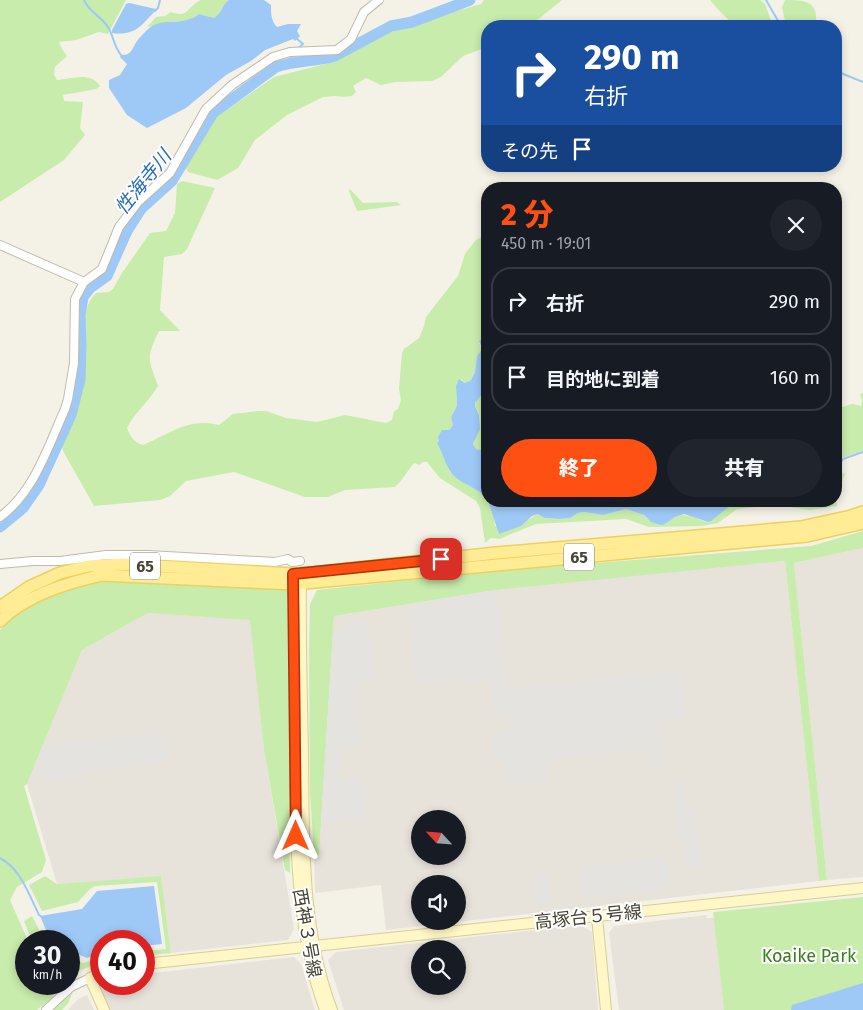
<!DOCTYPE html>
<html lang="ja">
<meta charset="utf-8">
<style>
:root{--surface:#171b24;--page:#20242c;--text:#f1f3f6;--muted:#9ea1a6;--line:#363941;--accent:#ff5013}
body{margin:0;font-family:"Fira Sans","Noto Sans JP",sans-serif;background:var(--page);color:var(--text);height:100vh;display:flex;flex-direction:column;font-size:19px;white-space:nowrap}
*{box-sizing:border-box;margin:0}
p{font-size:16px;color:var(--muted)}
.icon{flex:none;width:28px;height:28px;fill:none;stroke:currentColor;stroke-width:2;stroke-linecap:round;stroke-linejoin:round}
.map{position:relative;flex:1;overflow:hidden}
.details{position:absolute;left:481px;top:182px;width:361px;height:325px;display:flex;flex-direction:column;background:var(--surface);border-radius:20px;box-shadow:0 2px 8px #0003}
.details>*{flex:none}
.banner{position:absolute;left:481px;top:20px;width:361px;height:152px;border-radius:20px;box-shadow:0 2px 8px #0003;background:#1a4fa0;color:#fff;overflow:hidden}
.needle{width:32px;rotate:296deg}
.fabs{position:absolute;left:411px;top:810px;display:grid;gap:10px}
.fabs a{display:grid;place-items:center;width:55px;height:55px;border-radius:50%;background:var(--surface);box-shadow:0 2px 8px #0003;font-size:25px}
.speed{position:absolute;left:15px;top:930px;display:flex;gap:10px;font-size:25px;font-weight:700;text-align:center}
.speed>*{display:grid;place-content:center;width:65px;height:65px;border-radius:50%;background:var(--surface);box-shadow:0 2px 8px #0003;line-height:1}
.speed small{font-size:12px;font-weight:400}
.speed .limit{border:8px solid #d22;background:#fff;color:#111}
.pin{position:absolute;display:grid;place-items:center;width:42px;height:42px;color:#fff;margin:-21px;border-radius:10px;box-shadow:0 2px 8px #0006}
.me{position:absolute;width:55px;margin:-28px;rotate:0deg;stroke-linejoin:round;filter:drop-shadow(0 0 4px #0008)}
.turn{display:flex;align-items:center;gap:18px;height:105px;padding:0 20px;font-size:22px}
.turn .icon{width:65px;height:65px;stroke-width:2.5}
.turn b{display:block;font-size:35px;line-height:42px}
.then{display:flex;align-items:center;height:48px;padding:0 20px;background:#0003;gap:10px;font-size:19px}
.round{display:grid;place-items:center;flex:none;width:52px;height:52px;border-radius:26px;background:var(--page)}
.overview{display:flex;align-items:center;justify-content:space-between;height:85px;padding:0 20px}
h1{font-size:30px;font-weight:800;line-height:38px;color:var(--accent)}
.action{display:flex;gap:10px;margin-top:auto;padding:10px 20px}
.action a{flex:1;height:58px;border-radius:30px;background:var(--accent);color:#fff;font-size:20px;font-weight:800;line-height:58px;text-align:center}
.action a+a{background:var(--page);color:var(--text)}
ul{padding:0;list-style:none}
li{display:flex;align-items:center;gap:15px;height:68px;margin:0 10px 8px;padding:0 10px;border:2px solid var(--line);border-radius:20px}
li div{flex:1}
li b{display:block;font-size:19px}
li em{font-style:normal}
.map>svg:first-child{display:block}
.industrial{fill:#e7e3db;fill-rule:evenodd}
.green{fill:#c8ecac}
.parking{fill:#e5e3df}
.water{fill:#9ec8f6}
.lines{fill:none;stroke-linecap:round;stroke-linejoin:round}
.stream{stroke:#9ec8f6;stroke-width:2}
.river{stroke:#9ec8f6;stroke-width:11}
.street-casing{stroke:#c1bba8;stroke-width:10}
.secondary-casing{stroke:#d8cd93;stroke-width:12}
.primary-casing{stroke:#ecd15c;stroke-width:14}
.street{stroke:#fff;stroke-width:8}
.secondary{stroke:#fff7c6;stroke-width:10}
.primary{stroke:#ffec95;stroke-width:11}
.route-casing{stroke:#a6340c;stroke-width:12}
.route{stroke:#ff5013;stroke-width:9}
.labels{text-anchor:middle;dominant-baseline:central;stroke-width:4;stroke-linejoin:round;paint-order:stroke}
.shield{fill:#fff;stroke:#7f7b72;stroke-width:1}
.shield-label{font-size:16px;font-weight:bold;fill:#484335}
.street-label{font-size:18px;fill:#484335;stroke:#fff}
.park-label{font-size:18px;fill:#3c7e24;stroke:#fff}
.water-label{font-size:19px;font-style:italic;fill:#266cbc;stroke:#fff}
</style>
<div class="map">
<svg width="863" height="1010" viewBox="0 0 863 1010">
<rect width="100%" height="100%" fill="#f4f2e6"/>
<path class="industrial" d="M863 548V877L827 880 794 563Z
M785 561 819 881 386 930 381 885 315 893 314 856 319 855 334 616 496 590 623 576ZM420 819H458V856H420ZM420 884H458V921H420Z
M148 613 251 619 264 750 294 929 288 940 171 953 161 877 57 884 27 784 82 650Z
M706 915 707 918H714L724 1010H619L609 933 614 926Z
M581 925 592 932 598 1010H344L328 960 336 952ZM420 949H458V986H420Z
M294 957 301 964 315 1010H110L101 988 103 984H144V974Z
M87 995 94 1010H68L78 999Z"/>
<path class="green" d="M0 0H126L108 34 99 32 76 40 59 42 62 49 67 56 55 67 54 74 57 80C72 79 90 71 100 86L96 89 63 95 64 101 83 102 80 128 85 135 64 160 0 202Z
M201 0H229C222 4 223 12 214 18L199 14 187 21H172L147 27 156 17 165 16 171 12C189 19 186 7 201 0Z
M484 0H562L530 26H488L487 47 463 56 441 77 432 81 395 82 381 85 366 78 353 86 356 92 352 96 344 97 335 96 323 97 287 115 255 140 238 168 217 180 188 172 186 168 212 120 274 77 333 62 393 29 481 4Z
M710 0H760L765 4 773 26C736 26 735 30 710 0Z
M785 0C805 0 820 1 815 26H786L782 7Z
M182 181 215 188 187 249 182 254 164 257 160 310 180 331H159C146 358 148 358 158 386 149 401 135 412 127 428 130 436 134 443 143 445 169 434 189 417 219 425L233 414 259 411H266L286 418 317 422 345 415 386 423 392 420 394 411 398 409 401 400 399 389 402 353 404 349 419 338 424 326 426 317 458 276 465 254 475 241 487 233V325L482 338 480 340 479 343 482 349 477 356 475 372 471 380 465 383 461 379 456 386 457 406 451 417 453 425 449 430H443L440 447 449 471 455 477 477 490 487 498 494 518 495 526 527 520 538 514 544 518 560 519 570 518 578 513 584 512 603 515 626 509 644 515 647 519 665 524C683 509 688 517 707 522L736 501H836L837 506 810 510 777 505 737 509 718 523 702 526 649 527 626 519 536 524 499 539 491 538 485 543 480 508 476 501 440 478 427 462H422L420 465 415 463 413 464 400 482 395 487 345 490 328 497H305L234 472 186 481 170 496 160 500 94 506 63 451 62 446C67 433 75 420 78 406 81 393 85 377 85 364 86 341 78 310 96 293L109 292 113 289 122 273 150 233 166 231 175 213 177 184Z
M350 189 363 203 397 202 401 205 357 211 349 191Z
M487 361V451L476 449 473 444C476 434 481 426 479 415 478 410 475 408 475 403L486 376Z
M863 393V451L841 458 836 467V409L852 404 861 406 862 400 860 394Z
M836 470 845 474 836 496Z
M863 531V548L794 563 827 880 819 881 785 561 496 590 334 616 319 856H314L310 793 309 648 310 604 317 590 494 571 811 546Z
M117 581 288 589 290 873 285 870 264 750 250 620 148 613 82 650 27 784 24 786 46 860 42 872 17 887 10 900 28 941H26V984H50L53 989V997L37 1010H0V630C18 610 52 592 78 586 91 583 104 582 117 581Z
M45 876 57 884 161 876 171 953 144 956V951L166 949 157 882 95 886 90 889 78 902 42 911 29 885Z
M863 897V1010H724L713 912Z
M32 916 45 941H32L24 921Z
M69 958H71L83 963 101 958V962L76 972 69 977Z
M72 993 69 1002 62 1010H52Z"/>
<path class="parking" d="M496 590 509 715 494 717 491 681 466 684 465 679 416 684 408 604Z
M368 620 373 682 359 684 360 697 356 701 362 747 338 750 341 780 362 777 367 817 321 823 333 631 348 629 349 621Z
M681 671 685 717 661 719 665 768 650 770 648 749 548 759 549 781 505 786 502 761H493L490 733 511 731 507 689Z
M165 733 169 761 85 772V775L43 780 42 774 31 775 43 745Z
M684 781 686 804 694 803 701 868 687 869 685 842H679L673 782Z
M667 858 670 889 583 898 580 867Z
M547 872 550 903 535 904 532 874Z"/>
<path class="water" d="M229 0H264L271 5C271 13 271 21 277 27L288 24H301L297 31 300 36 295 41 293 39 265 50 251 61 226 75 186 108 147 128 127 115 109 88V80L120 75 127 64 120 57 121 55C132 56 132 48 137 41 141 36 149 27 154 25 171 18 183 26 199 14L214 18C223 12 222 4 229 0Z
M129 3 156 9 155 11C141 26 135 36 112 33V30L126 4Z
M487 325V361L485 371 487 383 483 393 475 403V406L479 415 480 429 473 444 476 449 487 451V500C479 488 466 486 455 477 445 468 444 454 437 443L439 441 438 437 442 430H449L453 425 451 417 457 406 456 386 459 379 465 383 471 380 475 372 477 356 482 349 479 341 482 338Z
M488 501H736L711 521 708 522 684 514 675 517 665 524 661 525 651 522 644 515 626 509 603 515 584 512 578 513 570 518 560 519 544 518 538 514 532 516 521 526 499 534Z
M154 886 162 944 144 946V941H101V952L87 958 73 952 69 953V941H51L40 916 82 909 97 891Z
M863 983V1010H791L792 1005Z"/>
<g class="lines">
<path class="stream" d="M84 0C89 12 102 17 108 27 114 37 114 48 122 56
M766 0 781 26
M155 11 158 8 160 0
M296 38 303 44 296 50
M288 62 292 56
M836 71 863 82
M836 471 843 459 863 452
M0 858C21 869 29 895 39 915L42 917"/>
<path class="river" d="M0 527 23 508 39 485 71 415 80 380 81 345 80 315 83 297 90 288 107 276 127 231 141 209 172 181 213 113 276 67C295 60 316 62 335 56L391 26 412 22 470 0"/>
<defs>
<path id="street" d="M0 245 84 282
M0 517C34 492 48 447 65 409L68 399 74 363 75 299 84 282 102 269 119 227 138 202 170 173 206 109 232 85 273 57 290 52 337 50 351 39 364 12 379 0
M0 564 33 561H60L106 555H149L275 562 288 559 292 562 300 561
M46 1010 71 987 90 978"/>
<path id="secondary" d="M293 577C297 647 295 719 295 789 296 865 299 939 325 1010
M301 577C300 636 302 696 303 755 304 841 301 929 332 1010
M597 917 606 1010
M144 964 863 888
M101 973 90 978 104 1010"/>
<path id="primary" d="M0 607 29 587 60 573 88 566 122 564 293 574 312 573 496 553 801 527 851 516 863 512
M0 621C26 595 67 583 102 575L294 584 807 536 863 523"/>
</defs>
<use href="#street" class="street-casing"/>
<use href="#secondary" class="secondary-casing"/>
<use href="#primary" class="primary-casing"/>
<use href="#street" class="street"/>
<use href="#secondary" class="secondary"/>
<use href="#primary" class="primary"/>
</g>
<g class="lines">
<defs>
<path id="route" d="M296 836 293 574 441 559"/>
</defs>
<use href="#route" class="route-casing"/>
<use href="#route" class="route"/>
</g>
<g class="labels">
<g class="shield">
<rect x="564" y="543.5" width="30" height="27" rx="4"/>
<rect x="130" y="552.5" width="30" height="27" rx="4"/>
</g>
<g class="shield-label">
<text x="579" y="557">65</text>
<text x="145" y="566">65</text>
</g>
<g class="street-label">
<text transform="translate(588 917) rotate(-6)">高塚台５号線</text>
<text transform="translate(307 933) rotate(80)">西神３号線</text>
</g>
<g class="park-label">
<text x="809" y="956">Koaike Park</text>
</g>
<g class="water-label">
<text transform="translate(143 182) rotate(-51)">性海寺川</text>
</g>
</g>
</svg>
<div class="fabs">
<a><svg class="needle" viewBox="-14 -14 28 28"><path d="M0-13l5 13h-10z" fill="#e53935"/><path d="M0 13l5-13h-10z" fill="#9ea1a6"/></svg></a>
<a><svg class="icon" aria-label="sound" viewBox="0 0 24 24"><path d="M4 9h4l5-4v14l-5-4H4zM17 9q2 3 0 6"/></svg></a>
<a><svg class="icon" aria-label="search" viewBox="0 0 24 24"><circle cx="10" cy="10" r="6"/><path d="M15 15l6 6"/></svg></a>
</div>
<div class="speed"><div>30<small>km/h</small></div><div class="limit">40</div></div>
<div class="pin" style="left:441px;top:559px;background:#d93025"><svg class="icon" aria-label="arrive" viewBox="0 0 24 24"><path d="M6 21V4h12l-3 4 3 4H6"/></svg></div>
<svg class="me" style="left:296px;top:836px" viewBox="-20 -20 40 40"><path d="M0-17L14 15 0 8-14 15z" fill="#ff5013" stroke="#fff" stroke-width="4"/></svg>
<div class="banner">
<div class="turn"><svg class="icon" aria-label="right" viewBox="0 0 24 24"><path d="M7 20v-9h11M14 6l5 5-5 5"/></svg><div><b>290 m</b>右折</div></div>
<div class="then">その先<svg class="icon" aria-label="arrive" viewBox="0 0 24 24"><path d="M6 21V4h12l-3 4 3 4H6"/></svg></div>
</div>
<section class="details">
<div class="overview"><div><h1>2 分</h1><p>450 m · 19:01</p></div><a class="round"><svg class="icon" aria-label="close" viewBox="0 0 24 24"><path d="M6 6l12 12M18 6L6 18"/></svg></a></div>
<ul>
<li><svg class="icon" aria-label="right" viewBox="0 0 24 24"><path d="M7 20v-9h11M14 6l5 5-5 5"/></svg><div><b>右折</b></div><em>290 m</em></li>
<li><svg class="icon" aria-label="arrive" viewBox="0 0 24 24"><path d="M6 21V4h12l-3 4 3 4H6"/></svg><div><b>目的地に到着</b></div><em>160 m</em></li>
</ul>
<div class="action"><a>終了</a><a>共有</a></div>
</section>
</div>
